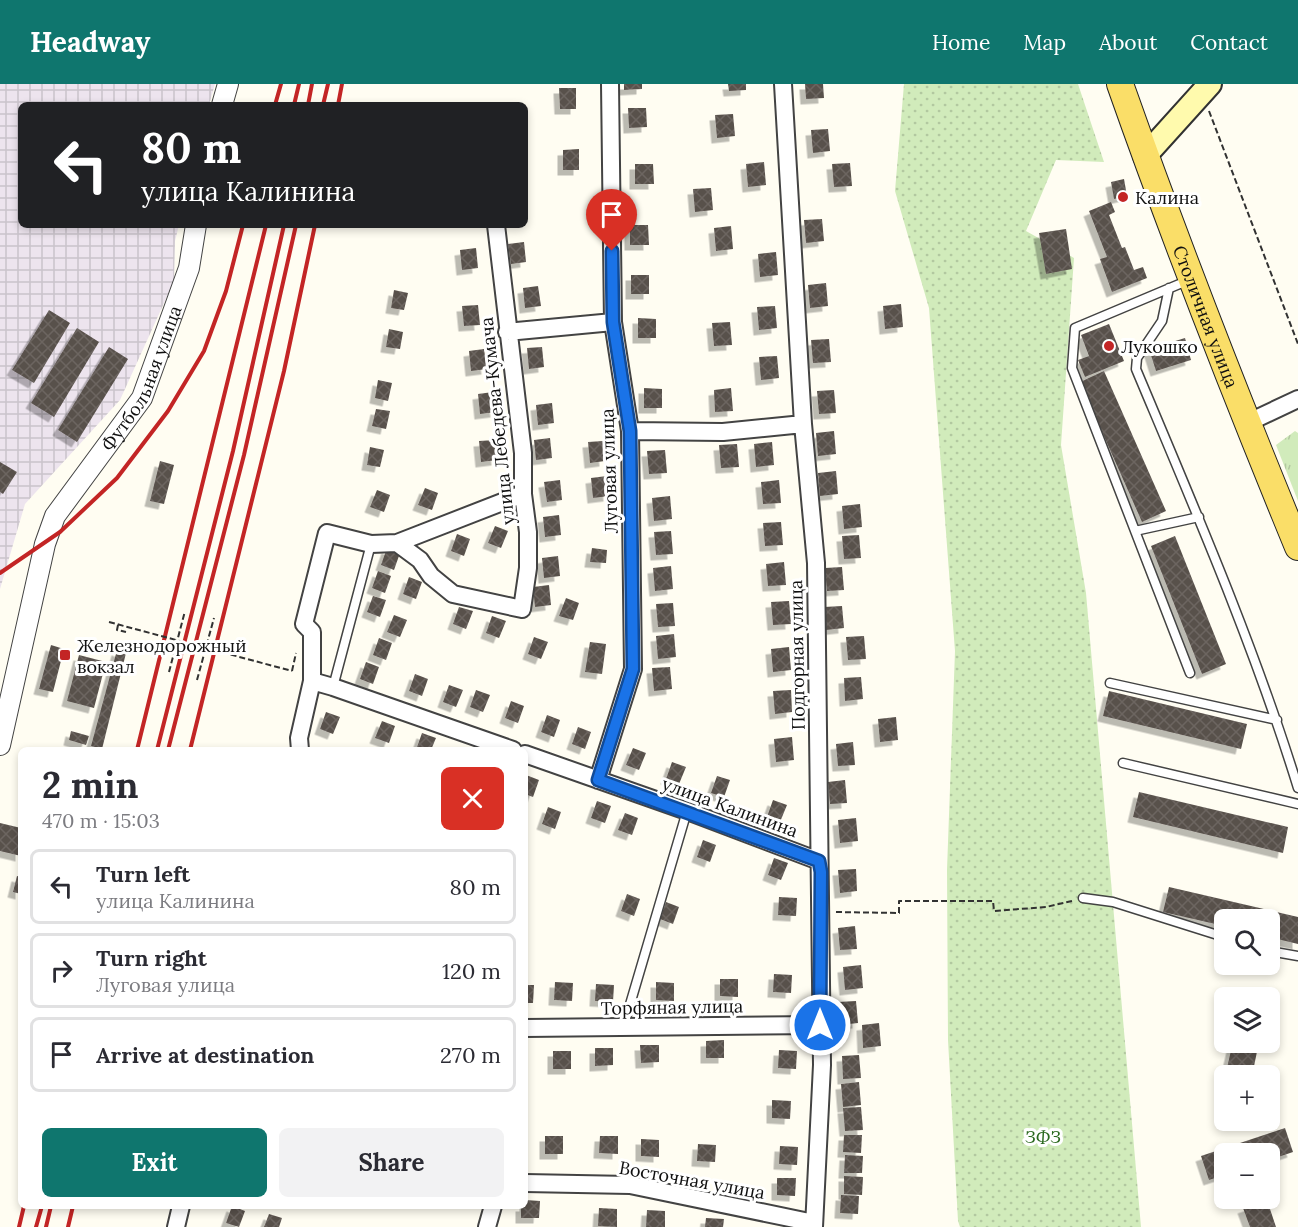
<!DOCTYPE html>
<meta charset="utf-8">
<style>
:root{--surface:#fff;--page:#f2f2f3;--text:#2b2b33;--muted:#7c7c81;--line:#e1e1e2;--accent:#0f766e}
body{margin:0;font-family:Lora,serif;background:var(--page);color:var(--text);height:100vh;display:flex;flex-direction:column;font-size:22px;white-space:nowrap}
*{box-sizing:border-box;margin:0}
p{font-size:20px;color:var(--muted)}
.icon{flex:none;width:33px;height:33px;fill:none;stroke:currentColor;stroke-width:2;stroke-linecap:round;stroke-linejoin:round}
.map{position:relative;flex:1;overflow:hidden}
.sheet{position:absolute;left:18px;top:663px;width:510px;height:462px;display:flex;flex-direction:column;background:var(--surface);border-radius:9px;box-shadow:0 3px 9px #0003}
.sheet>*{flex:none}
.top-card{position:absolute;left:18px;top:18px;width:510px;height:126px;border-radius:9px;box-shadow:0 3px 9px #0003;background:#202124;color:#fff;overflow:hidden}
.tools{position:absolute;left:1214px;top:825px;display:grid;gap:12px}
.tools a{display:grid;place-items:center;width:66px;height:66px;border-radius:9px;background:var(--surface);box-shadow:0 3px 9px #0003;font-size:30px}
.pin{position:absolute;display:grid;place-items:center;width:51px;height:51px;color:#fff;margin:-62px -26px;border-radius:50% 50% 50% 0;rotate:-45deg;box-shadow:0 0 6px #0007}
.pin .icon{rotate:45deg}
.me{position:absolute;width:66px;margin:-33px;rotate:0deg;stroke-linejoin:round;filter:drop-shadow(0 0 4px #0008)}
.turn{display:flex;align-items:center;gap:21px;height:126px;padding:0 24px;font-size:27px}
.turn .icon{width:78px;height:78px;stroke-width:2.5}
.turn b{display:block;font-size:42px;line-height:51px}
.round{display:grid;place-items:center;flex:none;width:63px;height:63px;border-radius:9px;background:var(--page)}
.summary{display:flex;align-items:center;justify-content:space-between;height:102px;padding:0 24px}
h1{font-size:36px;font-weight:700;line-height:45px}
.action{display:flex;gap:12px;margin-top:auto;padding:12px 24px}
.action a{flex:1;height:69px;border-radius:9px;background:var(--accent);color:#fff;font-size:24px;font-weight:700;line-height:69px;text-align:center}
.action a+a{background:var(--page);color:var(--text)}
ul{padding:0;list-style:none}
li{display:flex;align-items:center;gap:18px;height:75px;margin:0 12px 9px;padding:0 12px;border:3px solid var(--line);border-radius:9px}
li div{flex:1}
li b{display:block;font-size:22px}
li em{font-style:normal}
header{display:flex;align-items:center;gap:36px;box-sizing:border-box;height:84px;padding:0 30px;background:var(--accent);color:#fff}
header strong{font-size:28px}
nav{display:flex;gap:33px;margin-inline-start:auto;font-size:21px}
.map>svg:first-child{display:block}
.industrial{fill:url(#industrial-grid)}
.grass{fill:url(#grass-tufts)}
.garden{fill:url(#garden-dots)}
.building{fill:url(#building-cross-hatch);filter:url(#shadow)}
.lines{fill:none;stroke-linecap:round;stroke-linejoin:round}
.service-casing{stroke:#434343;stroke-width:11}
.minor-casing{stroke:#434343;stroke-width:20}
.tertiary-casing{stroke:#434343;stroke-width:22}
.secondary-casing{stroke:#323232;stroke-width:26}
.primary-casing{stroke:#212121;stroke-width:28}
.path{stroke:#323232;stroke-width:2;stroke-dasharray:6 3;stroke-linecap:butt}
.service{stroke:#fff;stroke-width:8}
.minor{stroke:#fff;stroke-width:16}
.tertiary{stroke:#fff;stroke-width:20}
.secondary{stroke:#fffaad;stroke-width:22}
.primary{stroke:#fade68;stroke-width:26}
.rail{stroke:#c32525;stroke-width:4}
.path-bridge{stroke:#323232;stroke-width:2;stroke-dasharray:6 3;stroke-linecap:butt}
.route-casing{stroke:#114b97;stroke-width:15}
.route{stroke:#1a73e8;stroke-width:10}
.poi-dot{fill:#c32525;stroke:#fff;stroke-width:2}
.labels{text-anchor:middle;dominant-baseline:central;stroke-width:6;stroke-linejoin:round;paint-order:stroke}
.poi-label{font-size:18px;fill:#101010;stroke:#fff;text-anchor:start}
.street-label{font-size:18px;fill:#101010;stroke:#fff}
.park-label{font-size:18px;font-style:italic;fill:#2a691e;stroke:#fff}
</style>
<header>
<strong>Headway</strong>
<nav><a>Home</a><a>Map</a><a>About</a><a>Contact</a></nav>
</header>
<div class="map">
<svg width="1298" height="1143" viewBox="0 0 1298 1143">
<defs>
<pattern id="industrial-grid" width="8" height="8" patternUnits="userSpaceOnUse" patternTransform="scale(1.5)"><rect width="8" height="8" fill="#ede4ee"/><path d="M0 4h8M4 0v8" fill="none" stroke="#cac3cb"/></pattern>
<pattern id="grass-tufts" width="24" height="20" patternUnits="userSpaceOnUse" patternTransform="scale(1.5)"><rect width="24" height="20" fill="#d1ebbb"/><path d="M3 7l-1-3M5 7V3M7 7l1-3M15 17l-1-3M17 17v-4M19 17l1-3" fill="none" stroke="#b2c8a0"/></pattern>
<pattern id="garden-dots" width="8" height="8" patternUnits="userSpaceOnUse" patternTransform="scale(1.5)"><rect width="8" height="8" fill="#d1ebbb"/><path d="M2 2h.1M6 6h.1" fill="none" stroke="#b2c8a0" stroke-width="1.8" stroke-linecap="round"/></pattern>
<pattern id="building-cross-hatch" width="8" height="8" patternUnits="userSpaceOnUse" patternTransform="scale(1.5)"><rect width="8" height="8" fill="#59514c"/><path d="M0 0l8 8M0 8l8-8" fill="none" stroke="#6c6561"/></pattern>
<filter id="shadow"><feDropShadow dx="-5.5" dy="5.5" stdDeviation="0" flood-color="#0004"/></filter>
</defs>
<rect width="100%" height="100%" fill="#fffdf2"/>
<path class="industrial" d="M0 0H215L209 21H21V141H179L175 157 174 197 120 316 25 420 0 505Z"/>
<path class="grass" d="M1295 347 1298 349V417L1276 361Z"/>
<path class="garden" d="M904 0H1078L1104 78 1056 76 1026 147 1074 174 1061 361 1086 509 1141 1143H960L958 1137 948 956 947 786 955 567 929 224 895 107Z"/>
<path class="building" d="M624 0H642V5L624 6Z
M728 0H746V6L729 7Z
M805 0H823L824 14 806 15Z
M559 4H576V25H560Z
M628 24H646L647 43 629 44Z
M733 30 735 52 717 54 715 31Z
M828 45 830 67 813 69 811 46Z
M579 65V86H563V66Z
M764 78 766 101 748 103 746 80Z
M850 79 852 102 834 103 832 80Z
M635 80H653L654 100H635Z
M1124 95 1127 112 1114 115 1111 98Z
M711 104 713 126 695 128 693 105Z
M1111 118 1115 128 1109 131 1122 164 1125 163 1134 186 1143 183 1147 194 1112 208 1100 175 1107 173 1089 127Z
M822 135 824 157 806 159 804 136Z
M630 141H648L649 161H630Z
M731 142 733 165 716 167 714 144Z
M1066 145 1072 185 1046 190 1039 149Z
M524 158 526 178 511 180 508 160Z
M476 164 478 184 462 186 460 166Z
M776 168 778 191 760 193 758 170Z
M631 191H649V210H631Z
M826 199 828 222 810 224 808 201Z
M538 202 541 222 525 224 523 204Z
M394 206 408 209 404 226 391 224Z
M901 220 903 243 885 245 883 222Z
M478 221 480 241 464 242 462 222Z
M775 222 777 244 759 246 757 223Z
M49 226 70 239 34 299 12 286Z
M638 234 656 235V254H638Z
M730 238 732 261 714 262 712 239Z
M1109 240 1124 277 1085 293 1078 276 1089 272 1081 251Z
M77 244 99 258 54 333 31 319Z
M389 245 403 248 400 265 386 263Z
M1185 254 1191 276 1156 287 1149 265Z
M829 255 831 278 813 279 811 256Z
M109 263 128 275 77 358 58 346Z
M542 263 544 283 529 285 527 264Z
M484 265 487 285 471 287 469 267Z
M777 272 779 294 761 296 759 273Z
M1104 287 1166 427 1142 438 1080 298Z
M378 296 392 299 388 317 375 314Z
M644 304 662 305V324H644Z
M731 304 733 327 715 328 714 306Z
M834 306 836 329 819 330 817 307Z
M493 308 496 328 480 330 478 310Z
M552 319 554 339 538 341 536 321Z
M376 325 390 327 386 345 372 342Z
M834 347 836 370 818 372 816 349Z
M550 354 552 374 536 376 534 356Z
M495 356 497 376 481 378 479 357Z
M603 357 605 377 590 379 588 358Z
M772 358 774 381 756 383 754 360Z
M737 360 739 383 721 384 719 361Z
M370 363 384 366 380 383 367 381Z
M665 366 667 389 649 390 647 367Z
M160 377 174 381 164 420 150 417Z
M0 378 17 388 3 410 0 408Z
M836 387 838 410 820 412 818 389Z
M607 392 609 412 593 414 591 394Z
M560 396 562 416 547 418 544 398Z
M779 396 781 419 763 420 761 398Z
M425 404 438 409 432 426 418 421Z
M377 406 390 411 384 428 370 423Z
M670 412 672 435 654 437 652 414Z
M860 420 862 443 844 445 842 422Z
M559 431 561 451 545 453 543 433Z
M781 438 783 461 765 462 763 439Z
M495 442 508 447 501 464 488 459Z
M671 447 673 470 656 471 654 448Z
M457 450 470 455 464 472 451 467Z
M859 451 861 474 844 475 842 452Z
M1175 452 1226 580 1202 590 1151 462Z
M387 464 400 469 394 486 381 481Z
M592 464 607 466 606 479 590 478Z
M558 472 560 492 544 494 542 474Z
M784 478 786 501 768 502 766 480Z
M671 482 673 505 655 507 653 484Z
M842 483 844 506 827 507 825 484Z
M378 487 391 492 385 509 372 504Z
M409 493 422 498 416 515 403 510Z
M549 501 551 521 535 523 533 503Z
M373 512 386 516 380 533 367 528Z
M566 514 579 519 573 536 559 532Z
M789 517 791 540 773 541 771 518Z
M673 519 675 542 658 543 656 520Z
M842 522 844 544 826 546 824 523Z
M459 523 473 527 466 545 453 540Z
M394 531 407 536 400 553 387 548Z
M492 532 506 537 499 554 486 549Z
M674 550 676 573 658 575 656 552Z
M864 552 866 575 848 576 846 553Z
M534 553 548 558 541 575 528 570Z
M379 554 392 559 386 576 373 571Z
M590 558 606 560 602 590 585 588Z
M51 561 64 565 53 608 39 605Z
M789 563 791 586 773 588 771 565Z
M117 566 126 569 102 665 91 662Z
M79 571 106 578 94 624 67 617Z
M366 578 379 583 373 600 360 595Z
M670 583 672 605 654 607 652 584Z
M415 590 428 595 422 612 409 607Z
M861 593 863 615 845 617 844 594Z
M449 601 463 606 456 623 443 618Z
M476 606 490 611 483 628 470 623Z
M791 606 792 628 775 630 773 607Z
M1109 607 1247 640 1241 665 1103 632Z
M511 617 524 622 518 639 505 634Z
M326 628 340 633 333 650 320 645Z
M547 631 560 636 554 653 541 648Z
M896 633 898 656 880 658 878 635Z
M382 637 395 642 389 659 375 654Z
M578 643 591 648 585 665 572 660Z
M71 647 89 652 86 661 69 656Z
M422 649 436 654 431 666H416Z
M792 653 794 676 776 678 774 655Z
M853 658 855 681 838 682 836 660Z
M633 664 646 669 639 686 626 681Z
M672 678 686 683 679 700 666 695Z
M526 691 539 696 533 713 525 710Z
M717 692 730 696 724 713 711 709Z
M845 696 847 719 830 720 828 698Z
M1139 708 1288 743 1283 769 1133 733Z
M773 716 787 721 780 738 767 733Z
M597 717 611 722 605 739 591 734Z
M548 723 561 728 555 745 542 740Z
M625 729 638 734 632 751 618 746Z
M856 734 858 757 840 759 838 736Z
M0 739 21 744V772L0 767Z
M703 756 716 761 710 778 697 773Z
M774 774 788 779 781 796 768 791Z
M856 785 857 807 840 809 838 786Z
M17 792 21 793V810L13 808Z
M1169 803 1298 833V860L1269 853V836H1224V842L1163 828Z
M627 810 640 815 634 832 621 827Z
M779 813 797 814 796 832 778 831Z
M666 818 679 823 673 840 660 835Z
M855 842 857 865 840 866 838 844Z
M861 881 863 904 845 906 843 883Z
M774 890 792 891 791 909 773 908Z
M720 895H738V913L720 912Z
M555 898 573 899 572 917 554 916Z
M656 898 674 899V917L656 916Z
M596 900 614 901 613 918 595 917Z
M525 901H534L533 919H525Z
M856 917 858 939 840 941 838 918Z
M879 939 881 962 863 964 862 941Z
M724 956V974H706V957Z
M1233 958H1259L1252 992H1225Z
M640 961H659V978L641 979Z
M595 964H613V981L595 982Z
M779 966 797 967 796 985 778 984Z
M553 967H571V985H553Z
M859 971 861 994 843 995 842 972Z
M859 998 861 1021 843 1023 841 1000Z
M772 1016 791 1017 790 1035 772 1034Z
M861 1023 863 1046 845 1047 843 1024Z
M1285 1044 1293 1068 1269 1076V1070H1224V1091L1209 1096 1201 1072Z
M844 1051H862L861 1069 843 1068Z
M545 1052H563V1070H545Z
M600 1052H618V1070L599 1069Z
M641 1055 659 1056V1073L641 1072Z
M698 1060 716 1061 715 1078 697 1077Z
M780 1062 798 1063 797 1081 779 1080Z
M845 1071 863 1072 862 1089H844Z
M844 1092 863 1093 862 1111 844 1110Z
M777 1094H796L795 1112 777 1111Z
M841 1111 859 1112 858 1130 840 1129Z
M525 1116 540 1117 539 1134H521V1122H525Z
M1267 1116 1276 1143H1250L1243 1124Z
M232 1122 245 1127 239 1143 226 1139Z
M599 1124 617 1125V1143L598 1142Z
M647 1126 665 1127V1143H646Z
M269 1130 282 1134 279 1143H264Z
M706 1134 724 1135 723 1143H705Z"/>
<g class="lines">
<defs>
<path id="service" d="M1189 196 1075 244 1072 284 1190 589
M1169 204 1162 237 1137 274 1136 285C1194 423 1254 561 1298 704
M1135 447 1199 433
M1110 599 1277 636
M333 603 371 460
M1123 679 1298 720
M1083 814 1113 818 1224 853
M1269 867 1298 872
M626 944V934L687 727"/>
<path id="minor" d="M783 0 803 340 816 479 822 981 814 1143
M507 248 613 238
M1247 339 1298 315
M630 347 723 348 803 340
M397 459 420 476 431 492 453 510 522 525 528 484V448L523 410V369L496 141
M312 597 333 603 513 666
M300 666 299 654 312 597V548L304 540 327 449 371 460 397 459 523 410
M525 670 687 727 819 777
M598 696 633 585 630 347 613 238 610 0
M525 944 820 941
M525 1099 630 1101 814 1139
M176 1143 181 1122
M487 1143 493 1122"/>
<g id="tertiary">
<path d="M222 21 228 0"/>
<path id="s1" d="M0 661 45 460 55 432 142 314 189 184 196 141"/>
</g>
<path id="secondary" d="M1145 72 1210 0"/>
<g id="primary">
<path id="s2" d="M1120 0C1175 156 1235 310 1298 463"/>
</g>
</defs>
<use href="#service" class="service-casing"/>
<use href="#minor" class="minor-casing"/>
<use href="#tertiary" class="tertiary-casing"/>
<use href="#secondary" class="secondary-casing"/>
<use href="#primary" class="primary-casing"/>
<path class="path" d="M1209 27 1298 260
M109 538 135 545
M118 541 117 546 126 548
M292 587 296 569
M169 588 185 527
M197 596 214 534
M836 828 899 829V817H993L994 827 1046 823 1072 817"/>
<use href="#service" class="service"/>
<use href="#minor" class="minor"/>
<use href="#tertiary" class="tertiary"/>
<use href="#secondary" class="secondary"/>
<use href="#primary" class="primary"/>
<path class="rail" d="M275 21 281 0
M294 21 299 0
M308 21 312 0
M323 21 328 0
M338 21 342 0
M0 489 60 448 117 394 168 327 204 267 226 207 243 141
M137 666 266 141
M157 666 233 367 284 141
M168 666 244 371 296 141
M190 666 284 287 315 141
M19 1143 24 1122
M36 1143 42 1122
M46 1143 51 1122
M68 1143 73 1122"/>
<path class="path-bridge" d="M135 545 292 587"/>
</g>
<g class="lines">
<defs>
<path id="route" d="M612 167 613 238 630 347 633 585 598 696 819 777 821 788 820 941"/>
</defs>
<use href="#route" class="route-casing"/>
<use href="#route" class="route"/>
</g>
<g class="poi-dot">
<circle cx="1123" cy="113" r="6"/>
<circle cx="1109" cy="262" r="6"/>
<rect x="59" y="565" width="12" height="12" rx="3"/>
</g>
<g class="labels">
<g class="poi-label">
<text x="1135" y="113">Калина</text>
<text x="1121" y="262">Лукошко</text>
<text x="77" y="561">Железнодорожный<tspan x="77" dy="21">вокзал</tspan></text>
</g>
<g class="street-label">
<text stroke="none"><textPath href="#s2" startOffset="248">Столичная улица</textPath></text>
<text stroke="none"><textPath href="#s1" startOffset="400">Футбольная улица</textPath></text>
<text transform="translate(497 337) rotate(-96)">улица Лебедева-Кумача</text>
<text transform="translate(609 387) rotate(-92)">Луговая улица</text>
<text transform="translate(797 571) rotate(-91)">Подгорная улица</text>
<text transform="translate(730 723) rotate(20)">улица Калинина</text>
<text transform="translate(672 923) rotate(-1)">Торфяная улица</text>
<text transform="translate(692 1096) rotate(10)">Восточная улица</text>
</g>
<g class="park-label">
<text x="1043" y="1052">ЗФЗ</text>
</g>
</g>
</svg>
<div class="tools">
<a><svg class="icon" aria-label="search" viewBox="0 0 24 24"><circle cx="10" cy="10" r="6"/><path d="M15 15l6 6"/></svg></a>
<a><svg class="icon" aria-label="layers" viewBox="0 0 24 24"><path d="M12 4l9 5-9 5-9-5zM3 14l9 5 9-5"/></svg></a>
<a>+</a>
<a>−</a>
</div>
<div class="pin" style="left:612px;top:167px;background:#d93025"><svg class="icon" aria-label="arrive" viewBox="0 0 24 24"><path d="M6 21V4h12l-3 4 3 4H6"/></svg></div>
<svg class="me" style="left:820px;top:941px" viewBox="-20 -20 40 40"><circle r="17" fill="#1a73e8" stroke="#fff" stroke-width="3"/><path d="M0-11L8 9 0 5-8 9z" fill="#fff"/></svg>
<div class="top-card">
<div class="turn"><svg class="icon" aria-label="left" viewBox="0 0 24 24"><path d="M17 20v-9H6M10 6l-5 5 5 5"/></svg><div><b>80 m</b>улица Калинина</div></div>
</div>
<section class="sheet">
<div class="summary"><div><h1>2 min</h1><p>470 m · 15:03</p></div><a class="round" style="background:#d93025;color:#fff"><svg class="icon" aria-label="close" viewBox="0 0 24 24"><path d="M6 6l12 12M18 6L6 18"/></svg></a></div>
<ul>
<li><svg class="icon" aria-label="left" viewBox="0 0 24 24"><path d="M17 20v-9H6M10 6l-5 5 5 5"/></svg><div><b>Turn left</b><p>улица Калинина</p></div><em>80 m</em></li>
<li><svg class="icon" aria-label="right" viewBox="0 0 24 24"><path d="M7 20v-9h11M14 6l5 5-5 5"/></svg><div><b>Turn right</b><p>Луговая улица</p></div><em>120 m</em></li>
<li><svg class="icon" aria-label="arrive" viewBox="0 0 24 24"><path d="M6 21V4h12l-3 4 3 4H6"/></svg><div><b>Arrive at destination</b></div><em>270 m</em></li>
</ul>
<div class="action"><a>Exit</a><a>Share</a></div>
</section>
</div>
